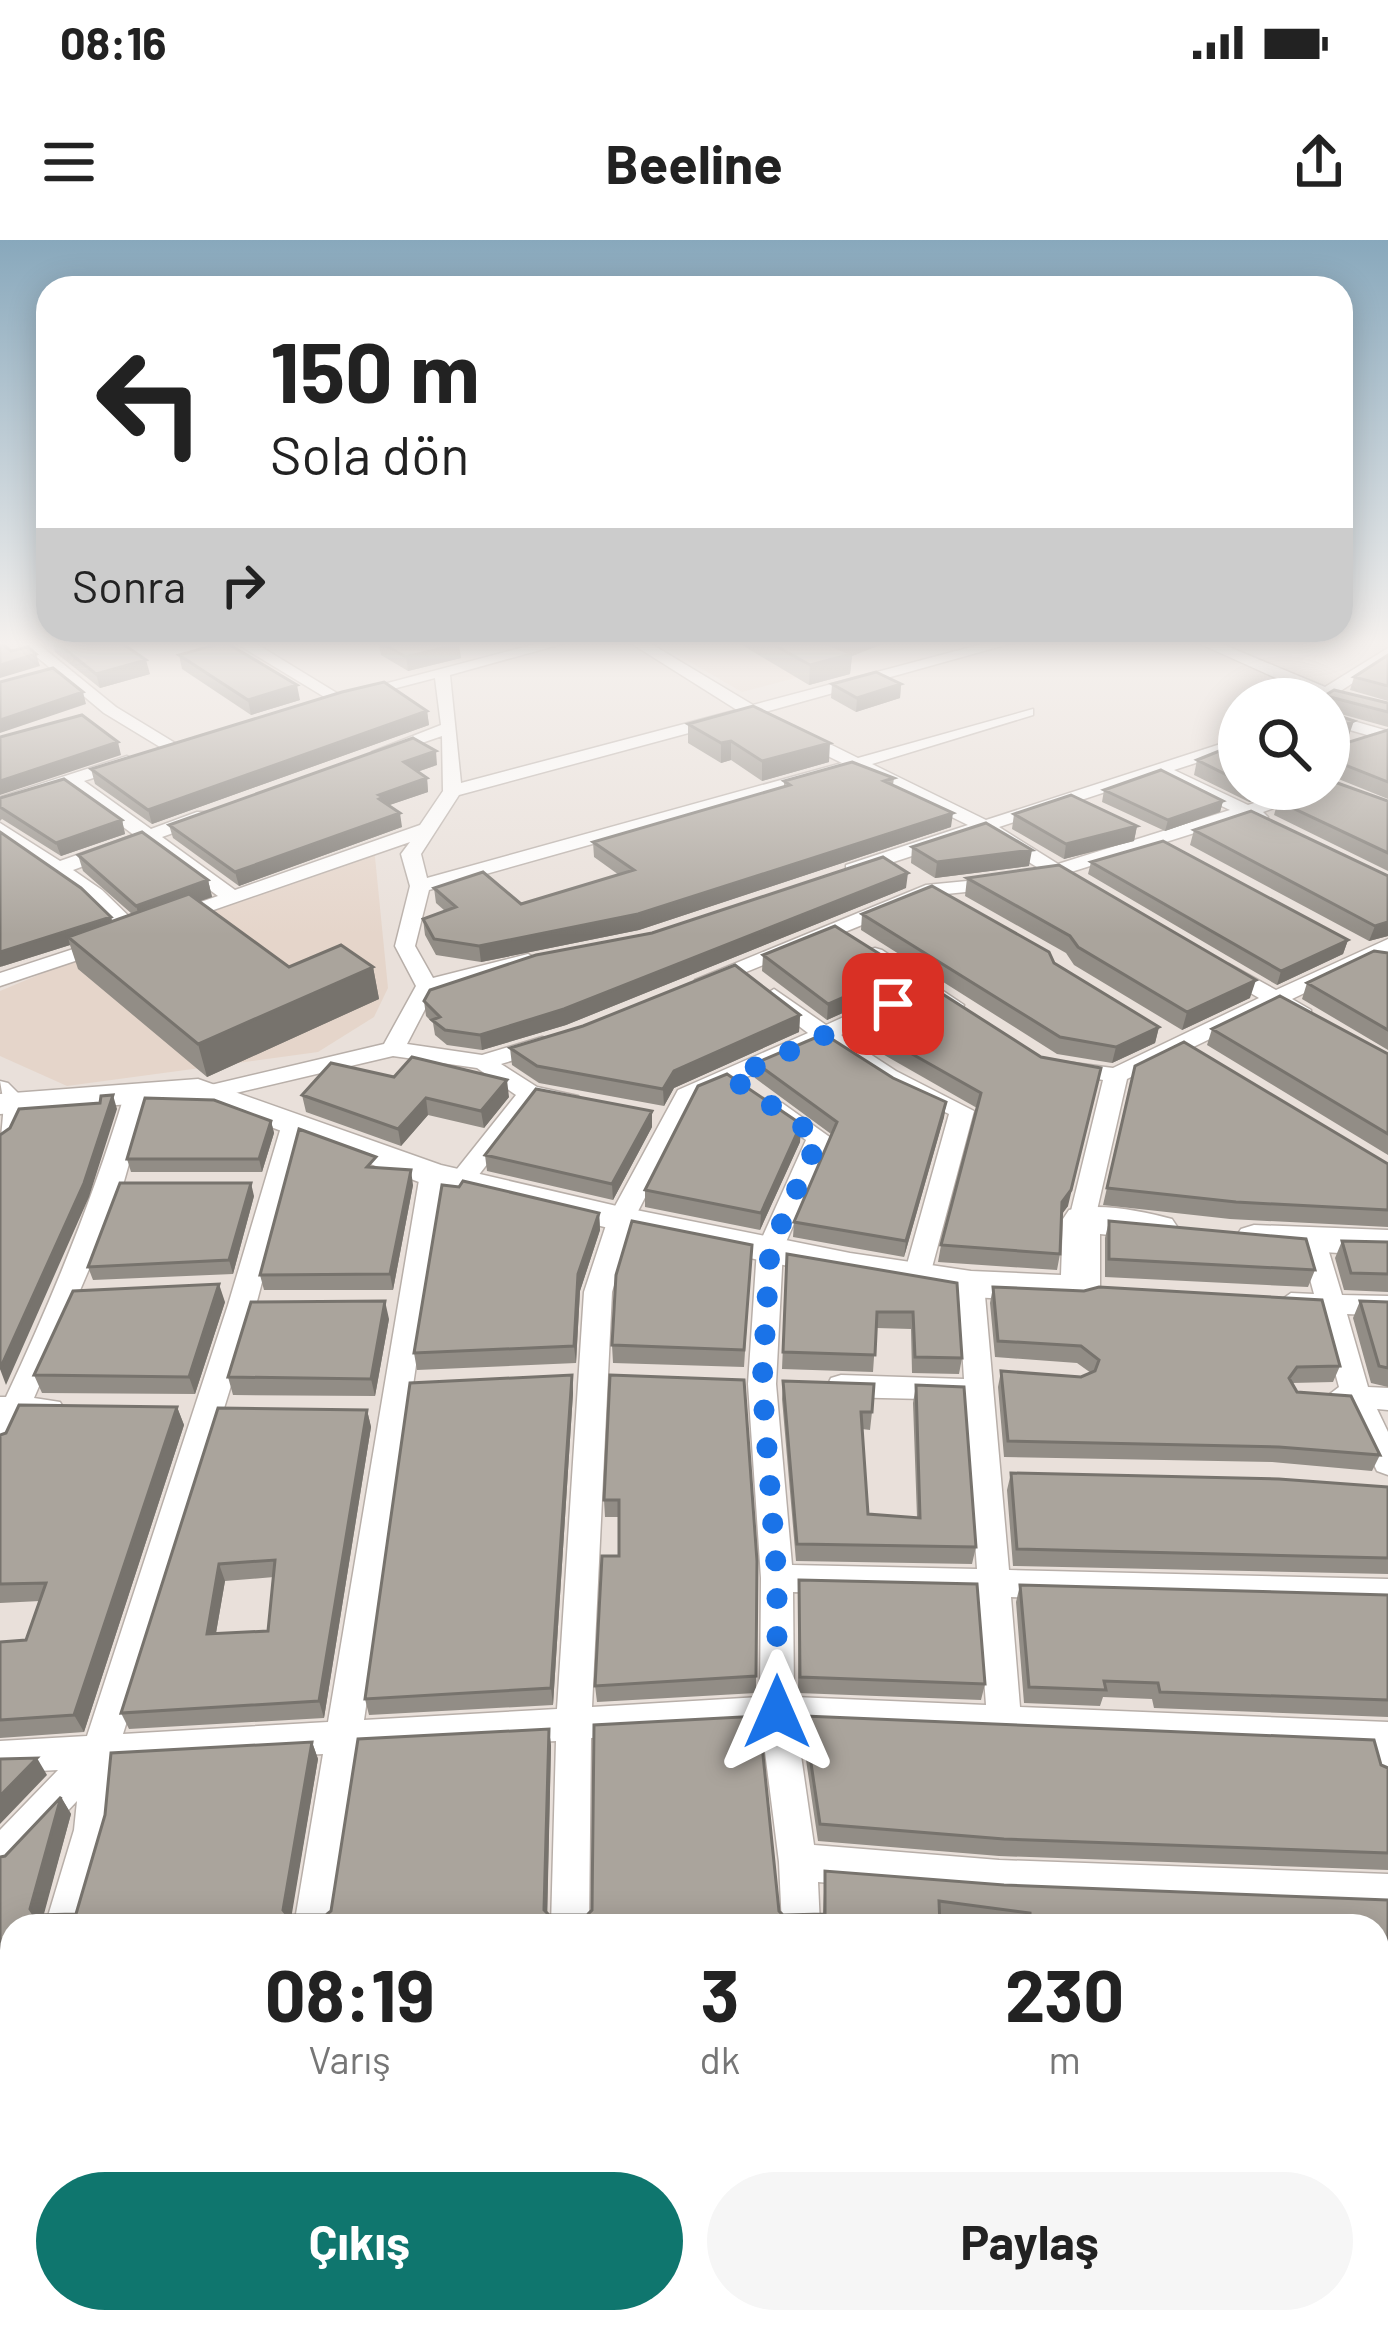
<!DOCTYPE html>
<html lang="tr">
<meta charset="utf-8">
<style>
:root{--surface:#fff;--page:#f6f6f6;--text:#222;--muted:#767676;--accent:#0f766e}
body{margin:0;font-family:Barlow,sans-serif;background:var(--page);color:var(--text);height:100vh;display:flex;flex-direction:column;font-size:45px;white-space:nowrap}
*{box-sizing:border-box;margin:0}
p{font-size:39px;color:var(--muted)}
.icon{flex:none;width:66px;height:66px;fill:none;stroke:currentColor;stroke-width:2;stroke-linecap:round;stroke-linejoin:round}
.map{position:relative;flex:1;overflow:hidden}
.panel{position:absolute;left:0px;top:1674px;width:1389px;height:420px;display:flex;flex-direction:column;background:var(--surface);border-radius:36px 36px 0 0;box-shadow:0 6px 30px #0003}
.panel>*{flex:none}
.hud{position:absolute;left:36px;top:36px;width:1317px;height:366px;border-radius:36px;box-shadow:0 6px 30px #0003;background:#fff;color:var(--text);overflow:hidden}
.fabs{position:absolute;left:1218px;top:438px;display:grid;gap:24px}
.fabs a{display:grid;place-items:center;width:132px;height:132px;border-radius:50%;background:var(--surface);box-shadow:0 6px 30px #0003;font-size:60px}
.pin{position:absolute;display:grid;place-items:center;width:102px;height:102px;color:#fff;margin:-51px;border-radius:24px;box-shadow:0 6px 18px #0006}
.me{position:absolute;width:132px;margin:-66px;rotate:0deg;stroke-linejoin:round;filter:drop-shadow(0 0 9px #0008)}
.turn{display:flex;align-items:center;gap:42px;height:252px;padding:0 36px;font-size:54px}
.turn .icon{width:156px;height:156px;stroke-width:2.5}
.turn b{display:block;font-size:84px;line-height:102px}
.then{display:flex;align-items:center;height:114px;padding:0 36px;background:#0003;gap:24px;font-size:45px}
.eta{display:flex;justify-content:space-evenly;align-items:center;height:204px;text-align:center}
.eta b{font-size:72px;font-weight:700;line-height:84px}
.button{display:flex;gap:24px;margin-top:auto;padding:24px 36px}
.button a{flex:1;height:138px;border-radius:72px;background:var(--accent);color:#fff;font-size:48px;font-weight:700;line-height:138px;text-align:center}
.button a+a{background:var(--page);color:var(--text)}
.status{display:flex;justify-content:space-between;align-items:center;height:84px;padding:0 60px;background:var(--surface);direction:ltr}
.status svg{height:33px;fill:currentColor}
header{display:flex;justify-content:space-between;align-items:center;height:156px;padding:0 36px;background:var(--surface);font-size:54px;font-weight:700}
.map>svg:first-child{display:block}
.built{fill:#e5d5ca}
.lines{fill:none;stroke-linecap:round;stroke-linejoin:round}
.street-casing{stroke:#b8afa9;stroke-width:3}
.secondary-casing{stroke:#b8afa9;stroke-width:3}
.street{fill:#fff;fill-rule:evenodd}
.secondary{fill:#fff;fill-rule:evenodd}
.wall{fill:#928d86;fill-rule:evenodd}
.shaded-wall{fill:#77736d}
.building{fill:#aaa49c;stroke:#77736d;stroke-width:3;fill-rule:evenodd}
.route{stroke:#1a73e8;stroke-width:21;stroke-dasharray:0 37.8}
</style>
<div class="status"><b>08:16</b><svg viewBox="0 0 49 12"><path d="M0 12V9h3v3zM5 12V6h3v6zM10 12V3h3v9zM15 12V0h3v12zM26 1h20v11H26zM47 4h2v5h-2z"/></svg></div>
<header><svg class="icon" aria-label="menu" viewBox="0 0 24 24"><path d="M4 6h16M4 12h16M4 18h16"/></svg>Beeline<svg class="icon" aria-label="share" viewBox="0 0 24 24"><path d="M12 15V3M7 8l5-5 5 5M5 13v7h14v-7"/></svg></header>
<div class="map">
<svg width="1388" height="2094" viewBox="0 0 1388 2094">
<rect width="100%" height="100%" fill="#e9e0da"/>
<path class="built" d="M655 402H933L742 452Z
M374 607 388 748 374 777 318 812 67 846 0 816V751L167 681Z"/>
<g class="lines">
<defs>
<path id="street" d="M19 402H36L116 467 180 506 165 510 104 473Z
M234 402H253L345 458 331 461Z
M543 402H569L450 435 461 543 737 470 629 402H648L753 465 990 402H1016L765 472 858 518 1033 469V475L872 524 986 580 1239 498V509L1174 530 1248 565 1298 549H1326L1263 572 1268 577 1266 581 1245 577 1071 632V640L1053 638 1035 643 1025 637 1040 629 982 593 860 633H846V625L968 585 856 530 429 650 415 706 433 738 528 714 539 720 535 724 435 750 407 804 482 815 542 797 550 799V809L501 824 537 847 578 856 582 861 570 868 536 861 471 945 462 947 449 939 516 855 477 828 393 816 206 860 194 853 198 848 384 804 416 746 395 706 410 646 401 614 410 602 173 684 166 682V674L218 656 146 603 73 630 102 650 143 690 146 694 136 700 129 698 88 658 0 597V583L60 621 134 595 68 546 0 568V557L127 516 136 521 133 525 84 541 151 589 197 572H209V580L162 597 235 650 420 585 443 551 442 496 381 517 372 512 441 485 435 438 354 459 346 454ZM748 477 842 523 427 638 421 614 459 555ZM1157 535 1230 570 1058 624 999 587Z
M1196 402H1217L1325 447 1388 408V420L1339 452 1388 465V475L1329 459H1310L1314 455Z
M1329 474 1388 491V501L1329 484Z
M998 638 1008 644 1005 648 936 655 714 745 706 746 695 740 926 645Z
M110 697 120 703 117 707 0 746V733Z
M1388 699V713L1292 759 1311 770V780H1295L1274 768 1127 839 1095 979 1082 988 1073 985 1069 979 1103 840 1057 831V821L1113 828 1259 758 1215 732V724H1229L1276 750Z
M875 708 882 710 964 765 961 770H945L868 718V710Z
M774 749 826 785 877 762H893V772L841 795 896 831 974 871 930 1035 917 1044 904 1035 949 874 879 841 823 803 695 860 634 979 612 1052 592 1467 760 1457 761 1338 748 1144 757 1009 806 900 762 868 766 863H782L831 898 783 1009 776 1144 792 1325 977 1329 965 1160 841 1157 831 1154 827 1146 831 1138 841 1135 964 1139 958 1044 971 1035 984 1044 1009 1330 1388 1339V1367L1011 1357 1020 1467 1388 1482V1544L1375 1540 1367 1513 797 1488 814 1605 999 1620 1388 1634V1672L999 1656 818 1642 820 1686H782L779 1622 762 1488 591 1498 589 1686H551L556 1501 359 1512 332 1686H294L323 1514 116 1526 110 1590 83 1686H45L74 1590 77 1561 13 1629 0 1634V1590L58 1530 0 1533V1501L87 1496 228 1065 284 877H300L304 882 256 1065 123 1494 328 1482 420 934 432 926 444 934 364 1480 557 1469 584 1052 608 979 678 850 808 793 766 761 763 756ZM793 1352 978 1356 986 1465 794 1457Z
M0 841 8 843 28 863 12 901 0 909 4 864Z
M137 846 149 853 119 959 34 1158 60 1162 65 1170 60 1178 25 1180 11 1209 0 1212V1157H6C53 1057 93 959 125 853Z
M1313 993 1326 1002 1342 1055 1388 1056V1076L1347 1074 1368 1147 1388 1148V1170L1377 1169 1388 1192V1235L1377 1231 1347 1168 1331 1165 1326 1157 1339 1147 1319 1073H1291L1277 1063 1291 1053 1314 1054 1300 1002Z
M1377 2021 1388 2025V2071L1377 2067Z
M12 2065V2082H49L46 2094H0Z
M856 2082H902L901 2094H855Z"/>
<path id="secondary" d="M198 839 441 925 621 967 850 1013 971 1031 1061 1035 1063 979 1069 970C1098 962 1143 971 1172 979L1178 988 1172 997 1159 1000 1100 994V1049L1094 1059 1080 1063 971 1057 850 1039 621 991 419 942 195 859 0 874V854Z
M1254 985 1388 990V1016L1241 1007 1235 998 1241 989Z"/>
</defs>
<use href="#street" class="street-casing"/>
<use href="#secondary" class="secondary-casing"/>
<use href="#street" class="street"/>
<use href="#secondary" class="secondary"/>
</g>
<path class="wall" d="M52 402H120L150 434 100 448 55 412Z
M374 402H456L461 418 408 431 381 415 379 405Z
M737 402H888L852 416 850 434 809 445Z
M179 415 300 460 251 475 182 429Z
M1388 415V461L1350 450 1354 437Z
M832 444H901L900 458 856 472 831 458Z
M1334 450 1388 463V487L1330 471 1349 495 1330 504V508L1388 490V559L1331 536 1329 538V459Z
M427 471 429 485 152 584 95 544 91 529Z
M688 484 829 522 762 541 731 520 721 523 688 503Z
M1239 503V549H1287L1249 562 1194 535 1197 520Z
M437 525 417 532 427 538 428 552 389 565 402 587 239 646 173 598 169 585Z
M894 538 893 545 951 587 639 690 481 722 436 715 425 695 423 679 445 671 436 663 434 648 521 664 619 635 594 617 593 602 784 546V541Z
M1104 550 1223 561 1220 572 1165 591 1102 562Z
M0 558 122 580 125 594 61 616 2 579 0 581Z
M1278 561H1388V631L1274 575Z
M1014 574 1137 586 1134 601 1064 619 1012 589Z
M1194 590 1388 636V696L1369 701 1190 605Z
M912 607 1029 626 935 638 911 623Z
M78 615 208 640 212 657 199 661 289 727H373L379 759 207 837 78 729 70 705 0 727 111 677 112 681 132 674 83 631Z
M1091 622 1348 700 1343 714 1277 745 1088 634Z
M967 638 1250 758 1182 790 1074 725 1066 713 965 656Z
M906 648 566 785 482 810 447 805 435 795 433 783 426 776 424 761Z
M862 674 1054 723 1159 787 1155 803 1112 823 1057 814 861 690Z
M1388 713V810L1302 759 1307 743Z
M763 715 905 730 903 746 827 780 762 731Z
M930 746 1068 966 1062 974 1060 1014 1057 1030 938 1022 941 1005 977 868 851 796 852 780Z
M800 775 799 792 674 848 664 866 539 843 512 825 510 808Z
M1212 789 1388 814V915L1207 805Z
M756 823 893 838 946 862 944 877 904 1017 793 997 794 982 831 894 755 838Z
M1135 826 1388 924V987L1230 979 1103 965Z
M394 837 509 857 484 888 428 875 401 906 306 872 302 855Z
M271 881 274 893 262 932H131L127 919Z
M801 884 800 902 760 990 645 967V950Z
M652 887 613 960 487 931 485 915Z
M378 928 413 945 393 1050H264L260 1035Z
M254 956 233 1034 93 1040 88 1027Z
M599 973 600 990 580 1051 576 1123 417 1130 414 1113Z
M1109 981 1315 1030 1308 1047 1105 1037V998Z
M1342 1001 1388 1002V1052L1344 1050 1335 1018Z
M752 1005 744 1127 613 1123 612 1105Z
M787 1014 957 1043 962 1118 959 1134 912 1133 911 1089 876 1088 873 1132 782 1129Z
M993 1047 1340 1126 1333 1142 1292 1143 1297 1152 1380 1215 1372 1231 1272 1222 1004 1217 998 1147 1001 1131 1081 1137 1091 1133 1077 1123 995 1117 990 1063Z
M1360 1061 1388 1062V1147L1371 1143 1353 1078Z
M225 1062 195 1154 42 1153 34 1135Z
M389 1079 375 1156 233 1155 228 1137Z
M572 1135 573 1153 553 1465 369 1475 365 1459Z
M610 1135 756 1436V1453L597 1462 595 1446 619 1316V1277H605L604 1260Z
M783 1141 872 1172 870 1190 862 1189 868 1274 917 1277 913 1163 916 1145 976 1307 972 1324 796 1321 782 1159Z
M177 1167 184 1185 84 1492 0 1498V1402L26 1400 40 1361 0 1363V1195Z
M218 1168 367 1170 371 1187 324 1478 129 1489 121 1473ZM274 1337 268 1391 216 1393 225 1341Z
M1011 1233 1388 1247V1334L1013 1326 1007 1250Z
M799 1340 985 1444 981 1460 798 1453Z
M1020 1345 1388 1355V1477L1154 1468 1152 1459 1103 1457 1100 1466 1024 1463 1016 1362Z
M804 1476 1381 1525 1388 1528V1630L999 1616 818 1601 802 1493Z
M549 1489 551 1506 547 1673 549 1675 779 1671 783 1675 823 1674 825 1631 1004 1645 1388 1660V1734L1385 1733 1384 1758 1388 1759V2020L1377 2017V1686H1005L940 1678 12 1686V2052L10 2061 3 1872 4 1837 0 1835V1617L5 1616 61 1557 71 1574 43 1675 76 1674 312 1502 318 1519 291 1675H326Z
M906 2082H1141L1145 2088H1184L1186 2082H1377L1388 2094H538L630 2087H906Z"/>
<path class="shaded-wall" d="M837 402H888L852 416 850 434 809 445 810 425 830 405Z
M459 404 461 418 408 431 406 417Z
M36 414 40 426 0 438V425Z
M146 420 150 434 100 448 96 434Z
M901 444 900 458 856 472 857 458Z
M297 445 300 460 251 475 248 460Z
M83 452 86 464 0 493V480Z
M427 471 429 485 152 584 148 570Z
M1354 481 1349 495 1329 504 1331 491Z
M731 501V520L721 523V503Z
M118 502 121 515 0 555V541Z
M830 503 829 522 762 541V521Z
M436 511 437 525 405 536 404 522Z
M427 538 428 552 384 567 379 555Z
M1253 549H1287L1249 562Z
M1223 561 1220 572 1165 591 1168 580Z
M400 573 402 587 239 646 235 632Z
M953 573 951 587 639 690 481 722 479 706Z
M122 580 125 594 61 616 56 603Z
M1137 586 1134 601 1064 619 1066 604Z
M1032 610 1029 626 935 638 937 622Z
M908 633 906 648 566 785 482 810 480 795Z
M208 640 212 657 141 682 136 666Z
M111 677 115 691 68 697 70 705 0 727V712Z
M1388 682V696L1369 701 1375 686Z
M1348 700 1343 714 1277 745 1281 731Z
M373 727 379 759 207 837 198 804Z
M905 730 903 746 827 780 828 764Z
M1256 740 1250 758 1182 790 1187 772Z
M800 775 799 792 674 848 664 866 663 849 674 831Z
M1159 787 1155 803 1112 823 1116 807Z
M507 840 509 857 484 888 481 871Z
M1097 844 1068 966 1058 979 1062 962Z
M113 855 117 869 89 957 6 1145 0 1129Z
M426 858 428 875 401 906 398 889Z
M946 862 944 877 904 1017 906 1001Z
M652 871V887L613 960 612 944Z
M271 881 274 893 262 932 259 919Z
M801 884 800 902 760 990 761 973Z
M411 930 413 945 393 1050 390 1034Z
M251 943 254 956 233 1034 229 1020Z
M599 973 600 990 580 1051 576 1123 574 1106 578 1034Z
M219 1044 225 1062 195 1154 189 1137Z
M385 1061 389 1079 375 1156 371 1139Z
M572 1135 573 1153 553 1465 551 1448Z
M177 1167 184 1185 84 1492 74 1475Z
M367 1170 371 1187 324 1478 319 1461Z
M219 1324 225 1341 213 1410 207 1394Z
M549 1489 551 1506 547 1686 544 1670Z
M312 1502 318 1519 290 1685 283 1670Z
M37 1518 47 1535 0 1584V1556Z
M61 1557 71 1574 41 1685 30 1669Z
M12 1990V2052L0 2083V2036Z"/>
<path class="building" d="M0 402 11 411 28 407 36 414 0 425Z
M56 402H120L146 420 96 434Z
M225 402 297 445 248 460 179 415Z
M380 402H456L459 404 406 417Z
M769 402H837L830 405 852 414 810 425Z
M1388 415V446L1354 437Z
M53 428 83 452 0 480V442Z
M876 432 901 444 857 458 832 444Z
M384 442 427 471 148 570 91 529 342 452Z
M1334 450 1388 463V472L1330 457V473L1354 481 1331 491 1330 508 1388 490V542L1335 521 1329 530V459H1319Z
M753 466 830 503 762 521 731 501 721 503 688 484Z
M82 475 118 502 0 541V497Z
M413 498 436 511 404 522 427 538 379 555 383 557 379 559 400 573 235 632 169 585Z
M1239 503V541L1197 520Z
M852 522 894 538 884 541 953 573 638 674 479 706 434 699 423 679 456 667 434 648 483 632 521 664 634 630 593 602 790 545 784 541Z
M1161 530 1223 561 1168 580 1104 550Z
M64 539 122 580 56 603 0 567V558Z
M1329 540 1388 561V613L1278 561 1308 549H1329Z
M1071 555 1137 586 1066 604 1014 574Z
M1251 571 1388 636V682L1375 686 1194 590Z
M986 583 1032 610 937 622 912 607Z
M0 592 81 648 111 677 0 712Z
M142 592 208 640 136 666 78 615Z
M1163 601 1348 700 1281 731 1091 622Z
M883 617 908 633 564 769 480 795 445 790 432 780 440 777 424 761 430 750 536 715 652 693Z
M1059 625 1256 740 1187 772 1078 707 1070 696 967 638Z
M932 646 1049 712 1054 723 1159 787 1116 807 1060 797 862 674Z
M189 654 289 727 341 705 373 727 198 804 68 697Z
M835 686 905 730 828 764 763 715Z
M1374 711 1388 713V790L1307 743Z
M735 725 800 775 674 831 663 849 537 826 510 808 583 786Z
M930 746 1041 817 1101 828 1071 950 1062 962 1060 1014 941 1005 981 853 852 780Z
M1280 756 1388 814V894L1212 789Z
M824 794 893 838 946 862 906 1001 794 982 837 882 756 823Z
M1184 802 1388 924V970L1236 962 1107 948 1135 826Z
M412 817 507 840 481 871 426 858 398 889 302 855 331 823 394 837Z
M727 834 801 884 761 973 645 950 698 846Z
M536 849 652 871 612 944 485 915Z
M113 855 84 943 0 1129V895L10 888 19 869 100 863 101 856Z
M145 858 214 860 271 881 259 919H127Z
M299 889 376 917 367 927 411 930 390 1034 260 1035Z
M463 941 599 973 578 1034 574 1106 414 1113 442 945 459 947Z
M120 943H251L229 1020 88 1027Z
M632 981 752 1005 744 1110 612 1105 616 1035Z
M1109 981 1306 999 1315 1030 1109 1019Z
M1342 1001 1388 1002V1034L1351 1033Z
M787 1014 957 1043 962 1118 915 1117 913 1072H877L875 1115 783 1112Z
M219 1044 189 1137 34 1135 73 1051Z
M993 1047 1084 1051 1099 1047 1322 1060 1340 1126 1297 1127 1289 1138 1297 1152 1351 1156 1380 1215 1279 1207 1008 1201 1001 1131 1081 1137 1095 1131 1099 1120 1081 1106 998 1101Z
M385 1061 371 1139 228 1137 251 1062Z
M1360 1061 1388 1062V1128L1379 1126Z
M572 1135 551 1448 365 1459 410 1143Z
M610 1135 744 1140 757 1321 756 1436 595 1446 602 1316H619V1260H604Z
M783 1141 874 1144 872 1172H861L868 1274 920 1278 916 1145 964 1147 976 1307 797 1304Z
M19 1165 177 1167 74 1475 0 1480V1402L26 1400 46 1343 0 1344V1195L6 1193Z
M218 1168 367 1170 319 1461 121 1473ZM275 1320 268 1391 207 1394 219 1324Z
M1011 1233 1279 1239 1388 1247V1318L1017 1309Z
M799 1340 977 1344 985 1444 800 1437Z
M1020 1345 1388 1355V1460L1160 1452 1158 1443 1104 1441 1106 1450 1029 1447Z
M759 1476 779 1671 783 1675 825 1674V1631L1004 1645 1388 1660V1715L1386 1714 1384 1758 1388 1759V2005L1377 2002V1686H1030V1673L939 1661 940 1686H12V1990L0 2036V1872H3L4 1826 0 1825V1617L5 1616 61 1557 30 1669 34 1675 76 1674 105 1575 111 1513 312 1502 283 1670 287 1675H326L331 1671 358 1499 549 1489 544 1670 549 1675H587L592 1670 594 1485Z
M804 1476 1374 1500 1381 1525 1388 1528V1613L1004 1599 820 1584Z
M37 1518 0 1556V1519Z
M1377 2052 1388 2056V2094H885L867 2090 866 2094H538L539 2082H628L632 2088H679L683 2082H857L858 2088 908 2087 909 2082H1141L1145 2088H1192L1193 2082H1377Z
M54 2082H295L299 2088H346L348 2082H458L459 2094H51Z"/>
<linearGradient id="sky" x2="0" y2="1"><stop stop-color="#88a8bc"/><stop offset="0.58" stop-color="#f5f1ee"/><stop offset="1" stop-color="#f5f1ee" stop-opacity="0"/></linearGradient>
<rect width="1388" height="695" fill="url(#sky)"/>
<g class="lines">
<path class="route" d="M777 1472V1338L762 1144 770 1010 819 898 731 838 893 764"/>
</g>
</svg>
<div class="fabs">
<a><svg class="icon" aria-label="search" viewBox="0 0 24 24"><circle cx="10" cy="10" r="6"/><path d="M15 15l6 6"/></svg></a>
</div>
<div class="pin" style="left:893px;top:764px;background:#d93025"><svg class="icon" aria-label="arrive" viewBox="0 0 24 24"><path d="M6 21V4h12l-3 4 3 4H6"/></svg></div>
<svg class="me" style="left:777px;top:1472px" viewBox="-20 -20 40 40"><path d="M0-17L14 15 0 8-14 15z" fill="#1a73e8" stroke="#fff" stroke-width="4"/></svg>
<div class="hud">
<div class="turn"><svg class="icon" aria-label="left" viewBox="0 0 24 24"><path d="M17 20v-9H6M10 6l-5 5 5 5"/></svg><div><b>150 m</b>Sola dön</div></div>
<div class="then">Sonra<svg class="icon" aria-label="right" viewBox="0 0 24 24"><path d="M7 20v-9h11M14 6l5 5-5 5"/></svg></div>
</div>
<section class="panel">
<div class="eta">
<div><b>08:19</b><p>Varış</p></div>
<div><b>3</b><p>dk</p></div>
<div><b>230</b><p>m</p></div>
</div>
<div class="button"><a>Çıkış</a><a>Paylaş</a></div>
</section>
</div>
